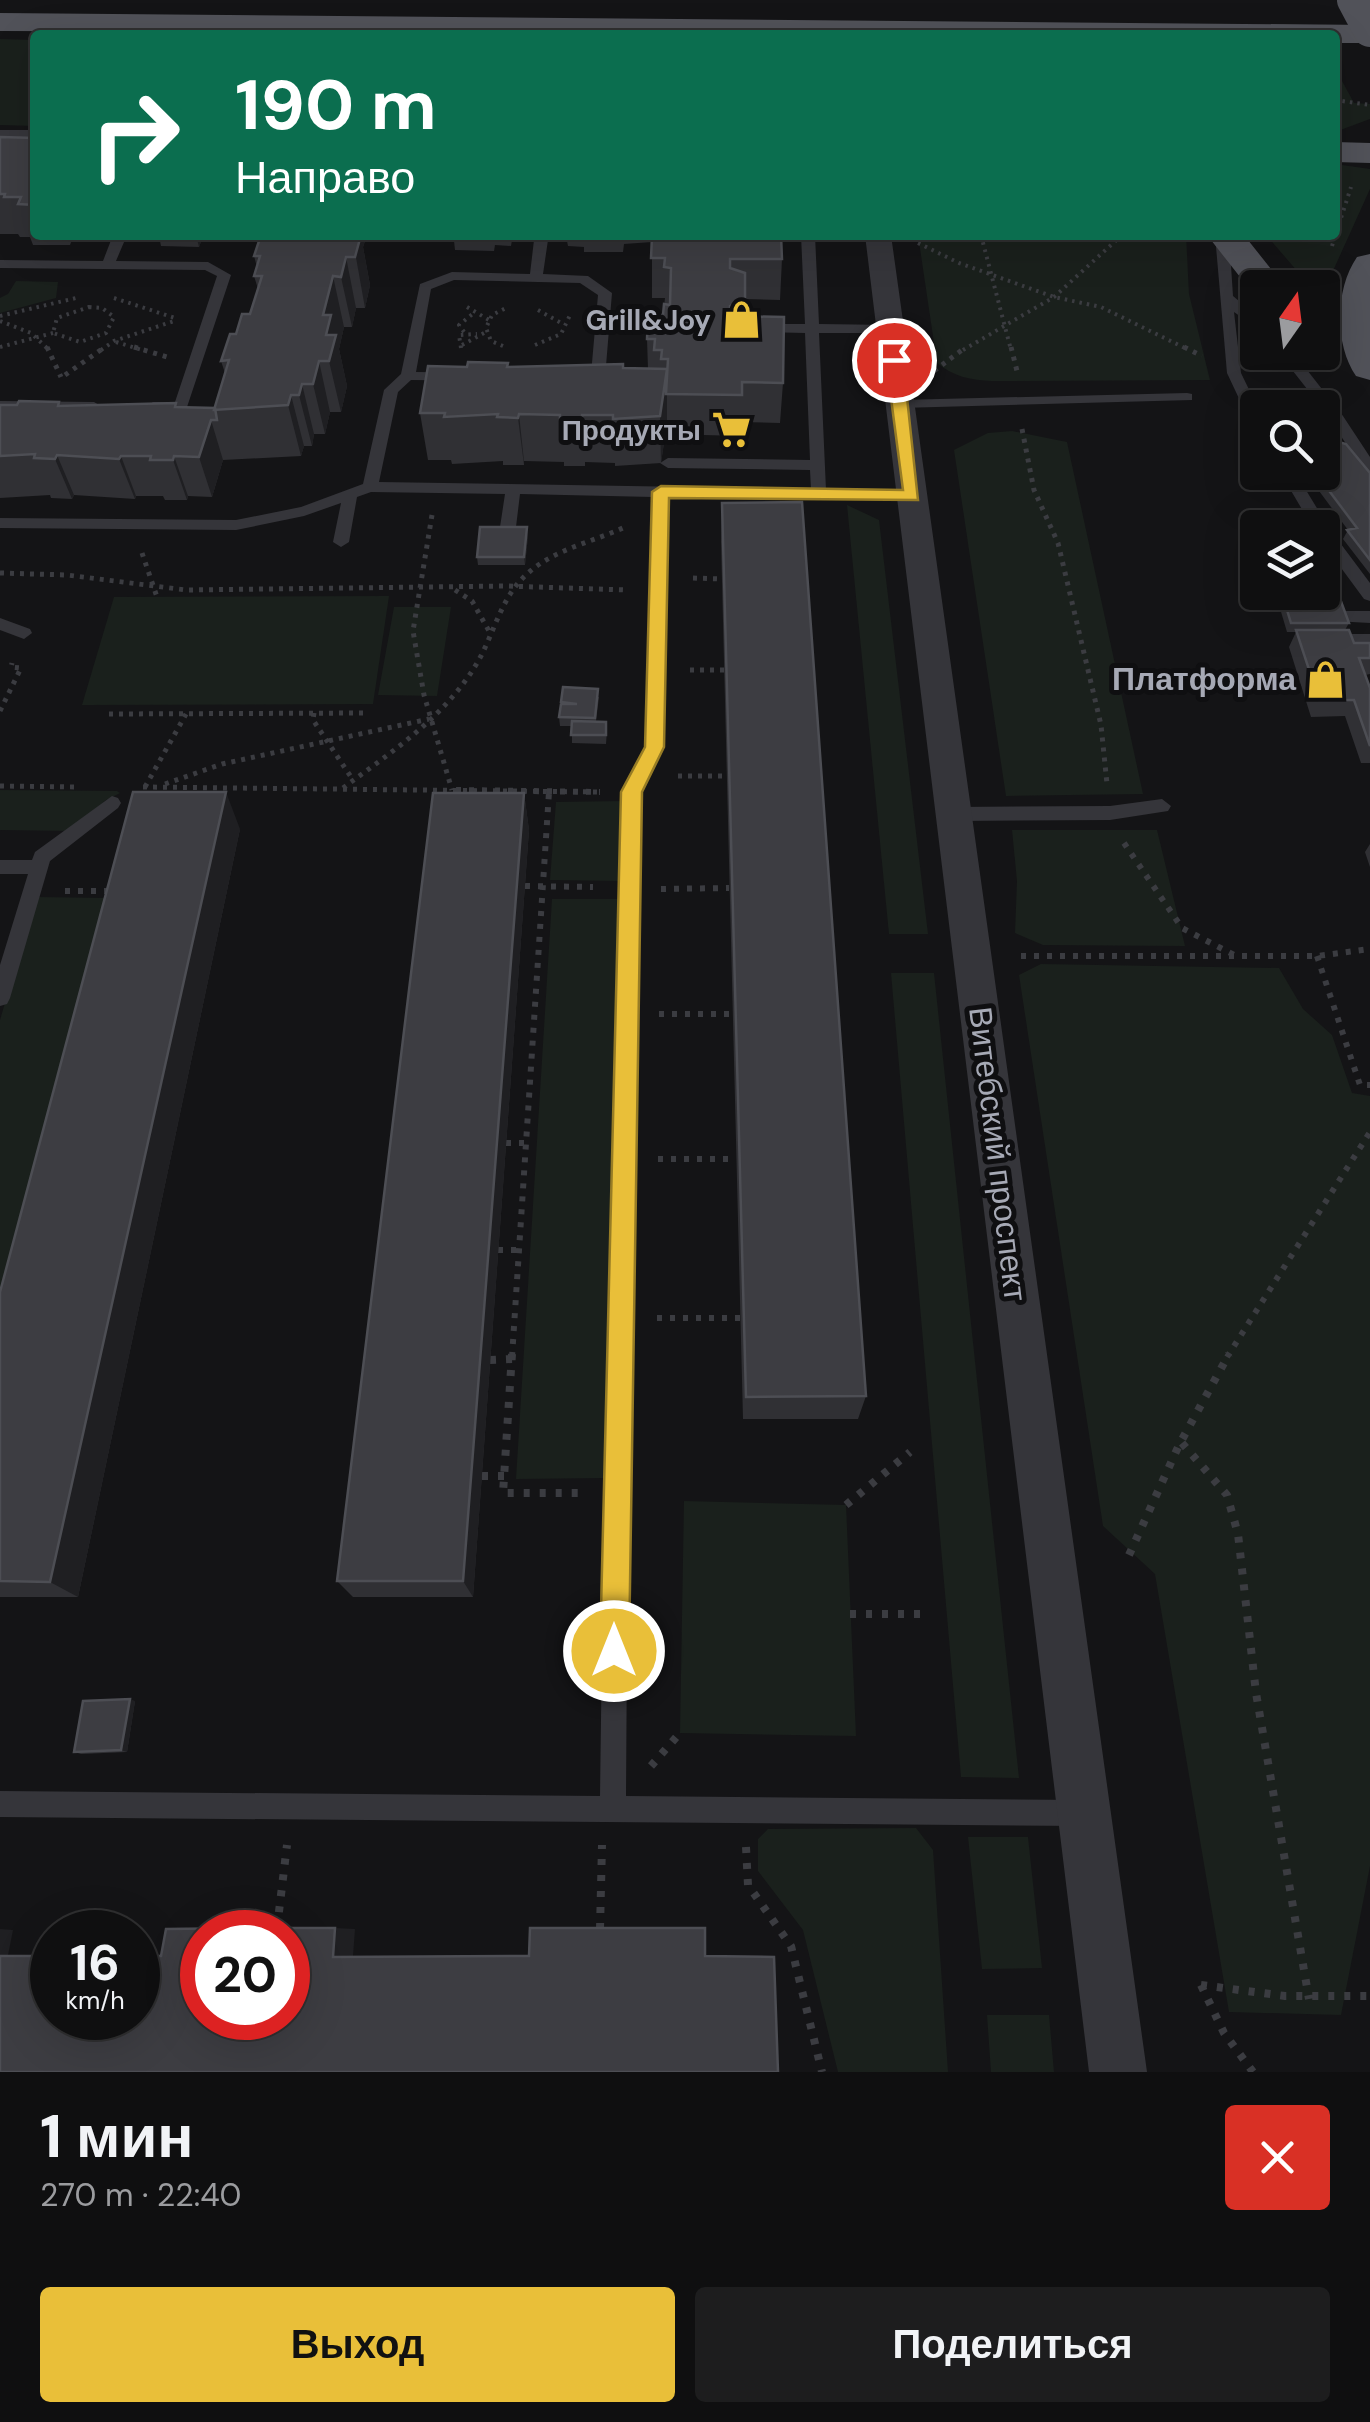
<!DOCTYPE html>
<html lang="ru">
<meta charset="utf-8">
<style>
:root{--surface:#0f0f10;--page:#1d1d1e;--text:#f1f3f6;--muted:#9b9c9f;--line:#2f2f30;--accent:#e9bf39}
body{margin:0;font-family:"DM Sans",sans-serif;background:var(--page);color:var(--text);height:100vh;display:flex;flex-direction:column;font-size:38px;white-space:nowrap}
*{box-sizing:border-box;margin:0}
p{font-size:32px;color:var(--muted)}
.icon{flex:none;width:55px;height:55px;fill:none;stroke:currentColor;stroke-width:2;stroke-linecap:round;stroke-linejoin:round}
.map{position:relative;height:2072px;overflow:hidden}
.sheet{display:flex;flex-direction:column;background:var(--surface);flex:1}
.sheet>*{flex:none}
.guide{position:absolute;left:30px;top:30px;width:1310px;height:210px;border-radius:10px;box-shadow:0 10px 40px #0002,0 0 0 2px var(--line);background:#0b6e4f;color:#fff;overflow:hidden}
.needle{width:65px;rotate:14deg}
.controls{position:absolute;left:1240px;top:270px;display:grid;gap:20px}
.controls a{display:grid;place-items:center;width:100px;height:100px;border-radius:10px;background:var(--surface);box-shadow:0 10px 40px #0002,0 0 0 2px var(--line);font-size:50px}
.speed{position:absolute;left:30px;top:1910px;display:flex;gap:20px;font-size:50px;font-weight:700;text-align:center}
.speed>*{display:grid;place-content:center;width:130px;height:130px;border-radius:50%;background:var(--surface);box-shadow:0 10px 40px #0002,0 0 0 2px var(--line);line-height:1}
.speed small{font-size:25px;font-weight:400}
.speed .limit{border:15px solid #d22;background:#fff;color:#111}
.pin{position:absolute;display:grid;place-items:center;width:85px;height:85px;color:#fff;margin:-42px;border:5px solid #fff;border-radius:50%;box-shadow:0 2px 10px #0007}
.me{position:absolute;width:110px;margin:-55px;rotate:0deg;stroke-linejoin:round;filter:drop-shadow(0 0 8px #0008)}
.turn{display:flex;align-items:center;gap:35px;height:210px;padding:0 40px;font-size:45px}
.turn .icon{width:130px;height:130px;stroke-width:2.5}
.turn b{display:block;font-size:70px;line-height:85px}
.round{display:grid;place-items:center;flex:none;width:105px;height:105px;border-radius:10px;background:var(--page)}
.overview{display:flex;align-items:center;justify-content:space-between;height:170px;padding:0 40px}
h1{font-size:60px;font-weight:800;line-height:75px}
.action{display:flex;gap:20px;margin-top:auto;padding:20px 40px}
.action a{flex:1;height:115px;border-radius:10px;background:var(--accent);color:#111;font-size:40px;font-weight:800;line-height:115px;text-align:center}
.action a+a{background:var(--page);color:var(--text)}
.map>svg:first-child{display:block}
.green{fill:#1a201c}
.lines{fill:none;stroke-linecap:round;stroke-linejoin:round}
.path-far3{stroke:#3b3c41;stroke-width:4;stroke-dasharray:2.5 5;stroke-linecap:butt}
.path-far2{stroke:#3b3c41;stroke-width:5;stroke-dasharray:4 6;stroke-linecap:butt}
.path-far1{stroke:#3b3c41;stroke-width:6;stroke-dasharray:5 8;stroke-linecap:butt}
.path{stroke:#3b3c41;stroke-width:8;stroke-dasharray:6 10;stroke-linecap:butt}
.lane{fill:#35353a;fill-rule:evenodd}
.street{fill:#35353a;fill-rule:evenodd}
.primary{fill:#515259;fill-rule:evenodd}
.primary-bridge{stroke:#515259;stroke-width:34}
.wall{fill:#303034}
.shaded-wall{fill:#1f1f22}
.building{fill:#3d3d42;stroke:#4d4e54;stroke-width:2.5;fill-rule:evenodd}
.route{fill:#e9bf39;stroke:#977c25;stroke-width:2.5}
.labels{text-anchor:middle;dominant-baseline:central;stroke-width:10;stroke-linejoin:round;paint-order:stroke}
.far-poi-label{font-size:28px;font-weight:bold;fill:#a6a9b5;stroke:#0f0f11;text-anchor:end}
.poi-label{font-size:32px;font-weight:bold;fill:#a6a9b5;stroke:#0f0f11;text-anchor:end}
.street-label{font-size:32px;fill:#a6a9b5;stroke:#0f0f11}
</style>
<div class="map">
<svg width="1370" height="2072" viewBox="0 0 1370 2072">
<rect width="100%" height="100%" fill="#141416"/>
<path class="green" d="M0 39 35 40V126L0 125Z
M1335 68 1354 103 1370 104V119L1335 132Z
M1335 164 1370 169V189L1323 293 1322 288 1311 287 1266 235H1335Z
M918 235H1186L1189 294 1210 380 992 381C971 380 954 377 937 363Z
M16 281 58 282 56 298 0 313V298L8 294Z
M1012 431 1067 442 1143 794 1006 796 954 450 988 433Z
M847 505 879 520 928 934H889Z
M389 596 373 704 82 705 114 597Z
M394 607H451L437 696 378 695Z
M0 790 117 791 120 793 106 800 70 831 0 830Z
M624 801 622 881 550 880 556 802Z
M1012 830H1157L1185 946 1043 945 1015 933 1017 881Z
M36 897 106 898 0 1297V1020Z
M552 899H620L605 1478 516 1479Z
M1041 964 1279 968 1303 1009 1332 1035 1352 1093 1370 1096V1866L1341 2015 1229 2012 1155 1574 1103 1526 1019 975Z
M891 973H934L1019 1778 961 1777Z
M684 1501 846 1505 856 1736 680 1733Z
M916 1828 933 1850 948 2072H838L803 1930 758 1871V1839L768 1829Z
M968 1837H1028L1042 1968 982 1969Z
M987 2015H1049L1054 2072H991Z"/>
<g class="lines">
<path class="path-far3" d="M1335 100 1370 105
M981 235 1011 350
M918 243 959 263 1054 297 1101 307 1189 350
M1332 246 1351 187
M114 298 178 319
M89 307 102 308 114 317 106 333 80 342 53 333 57 318Z
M467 307 489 320
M538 310 563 324
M0 316 76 298
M0 321 31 333 49 350
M464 332 459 325 475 312
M116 342 142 350
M462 345 486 332
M535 345 561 334 571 313
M503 346 491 341 486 328 492 315 506 308
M0 347 53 333
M461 348 459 335 477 334
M101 350 114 341 174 321
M963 350 1054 297 1122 235"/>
<path class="path-far2" d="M47 347 61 377
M134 347 167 357
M1011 347 1017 371
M1184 347 1202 356
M934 371 966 347
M65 375 105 347
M1022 429 1034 490 1058 543 1101 725 1107 784
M432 515 413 631 424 695 452 790
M142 553 157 597
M0 573 67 575 186 590 506 586 627 590
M693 578 721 579
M455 590 472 601 489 631
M690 670H724
M0 711 21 668 11 667 12 663
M314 713 313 720 353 780
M109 714 365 713
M678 776H727
M165 784 222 764 429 719
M0 786 80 787
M143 787 600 792
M145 787 186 714
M343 788C390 753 442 719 474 668 494 637 499 599 527 574 554 549 593 542 625 527"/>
<path class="path-far1" d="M456 790 600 792
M1124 843 1182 928 1236 956
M525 886 593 887
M661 889 729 888
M65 891H113
M1021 956H1317L1370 949
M1317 956 1360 1085H1370
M659 1014H732
M506 1143H526
M658 1159H736
M498 1250H519
M657 1318H740
M512 1357 549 792
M1227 1357 1370 1132"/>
<path class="path" d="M512 1354 503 1493H579
M490 1360 512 1359
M1182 1443 1227 1495 1238 1534 1256 1693 1309 1999
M482 1476H504
M846 1505 910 1452
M1129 1555 1179 1445 1229 1354
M850 1614H922
M651 1766 680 1733
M746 1847 748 1885 791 1946 822 2072
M277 1928 287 1845
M600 1929 602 1845
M1201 1985 1285 1996H1370
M1201 1985 1224 2033 1253 2072"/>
<path class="lane" d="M113 235H127L116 261 208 262 231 275 186 410 153 412 146 407 153 402H175L217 276 205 270 0 268V260L103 261Z
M801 235H815L819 324 891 325 898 329 891 333H819L826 490 912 491 920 496 912 501 669 497 664 747 640 792 628 1493 626 1796 1082 1800 1091 1804 1095 1813 1091 1822 1082 1826 0 1817V1791L600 1796 604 1493 622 792 646 747 653 497 520 494 516 527 508 532 500 527 505 494 371 492 357 497 349 542 341 547 333 542 341 503 304 516 236 530 0 528V518L236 520 301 507 363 484 384 390 401 374 420 284 452 272 530 274 534 240 541 236 548 240 543 274 588 276 612 293 605 378 598 382 411 380 398 392 379 482 811 489 810 470 668 468 660 463 668 458 810 460 805 333 760 332 753 328 760 324H805ZM454 280 580 283 598 295 591 374 416 372 431 289Z
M1215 235H1229L1233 296 1258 317V329L1234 312 1241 373 1258 408V428L1251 424 1227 373Z
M1278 352H1293L1343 416 1370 457V474L1365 472 1322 408Z
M1187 393 1192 394V400L900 408 893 404 900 400Z
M0 401 94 402 101 406 94 410 0 409Z
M1280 472H1295L1329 528 1370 583V601L1364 599 1322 542V528H1313Z
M1340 611H1370V623L1334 621V613Z
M0 618 30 629 32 633 24 639 0 630Z
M1340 634H1370V646L1334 644V636Z
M112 796 118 798 121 803 118 808 50 861 10 998 7 1004 0 1006V965L28 874H0V860H32L35 852Z
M1162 799 1171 806 1168 811 1110 820 954 821 945 814 954 807 1110 806Z"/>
<path class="street" d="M0 130H35V144H0Z
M865 235H891L1147 2072H1089Z"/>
<path class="primary" d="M0 13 1370 25V43H1335V35L0 31Z
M1335 142 1370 143V163L1335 162Z
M1207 235H1244L1286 288H1258L1255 296Z
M1370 254V380L1356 376C1334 344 1335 289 1357 257Z"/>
<path class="primary-bridge" d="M1354 0 1370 30"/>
</g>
<path class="wall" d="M0 137 35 138V235H90L88 240H72L70 245H33L30 237H20L18 234H0Z
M145 235H781L782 259 780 300 745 299 744 316 783 383 780 423 741 422 740 436 667 434V422L661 463 615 466V463L585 462V466H564V462L524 461V465H503V461L452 464 451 460H428L420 413 508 367 648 369 647 339 663 315 665 298H652V242L624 244 623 252H584V247L568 246 567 241 555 240H512L511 246 495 245 494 251 455 250 454 241 440 239 383 238 365 241 363 247 370 285 365 308H356L352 327H344L339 349 347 386 341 412H330L325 434H314L312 446H304L301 456 223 460 212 497 188 496 187 500H165L163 496H136L135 499 74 495 72 499 51 498 50 495 0 498V405L59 402 61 406 176 403 178 407 215 408 225 373 221 361 236 334 250 314 258 289 254 276 257 267 254 256 260 236H220L202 239 199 247 161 246 160 241H147Z
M1305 472 1370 473V574L1343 539 1348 530Z
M722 503 866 1396 858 1419H743L721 542Z
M528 536 525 565H478L477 557Z
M1283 597 1349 623 1345 630 1354 643H1370V674L1365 675 1370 688V763H1361L1345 716 1311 717 1289 647 1296 632H1287L1279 605Z
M563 687 599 697 596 721 607 730 606 744 572 743V726H560L559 717Z
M524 793 529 830 473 1597H353L337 1581Z
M240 829 78 1597H0V1292Z
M1370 844V867L1365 852Z
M135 1701 127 1752 81 1754 74 1752Z"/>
<path class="shaded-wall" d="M196 235H219L220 236 202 239 199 247Z
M352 235H383V238L365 241 363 247 370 285 365 308Z
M346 257 356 308 352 327 341 277Z
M333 276 344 327 339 349 347 386 341 412 329 361 323 315Z
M745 300 743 341 729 347 730 306Z
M319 361 330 412 325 434 313 384Z
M667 369V422L661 463 660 416Z
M302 384 314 434 312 446 299 395Z
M291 395 304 446 301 456 288 405Z
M519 414 524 461V465L518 418Z
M211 420 223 460 212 497 199 457Z
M57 455 74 495 72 499 55 459Z
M121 456 136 496 135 499 119 459Z
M174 456 188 496 187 500 173 460Z
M527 527 528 536 525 565 524 557Z
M226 792 240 829 78 1597 50 1582Z
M524 793 529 830 473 1597 463 1581Z
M130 1699 135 1701 127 1752 121 1750Z
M335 1928 355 1929 353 1956 333 1957Z
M0 1929 13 1930 8 1955H0Z"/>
<path class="building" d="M0 137 35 138V205L18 204 21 197H4L5 194H0Z
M261 235H361L355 257H346L341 277 333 276 323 315H331L326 335H336L329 361H319L313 384H302L299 395H291L288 405 214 410 229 360 221 361 230 334H236L242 314H250L262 276H254L260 256H254Z
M660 235H781L782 259H730V268L745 273V300L730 306V316L784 317 783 383 742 382V395L666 394 668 359H661L662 350H654L655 339H647L648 315H663L664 304 670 305 671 268 664 267 665 258H651L652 236Z
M468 362 508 363 507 367 623 364V368L667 369 660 416 613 419V415H582V418H560V415L519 414 518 418 497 417 498 414 444 417 445 413H420L428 366 467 367Z
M19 401 59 402 58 406 176 403 175 407 215 408 217 420H211L199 457 174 456 173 460H150L151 456H121L119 459 57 455 55 459 34 458 35 454 0 456V405H17Z
M1322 437 1346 444 1370 473V560L1347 530 1357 528 1315 472H1322Z
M802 502 866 1396 746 1397 722 503Z
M480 527H527L524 557H477Z
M1339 596 1349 623H1291L1283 597Z
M1296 630H1349L1354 643H1370V658H1359L1370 688V746L1354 700H1319Z
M563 687 598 689 595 718 559 717 561 704H577L561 702Z
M572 721 606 722V735H571Z
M133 792H226L50 1582 0 1581V1292Z
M433 793H524L463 1581H337Z
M130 1699 121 1750 74 1752 83 1701Z
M253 1928H335L333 1957 529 1956 530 1928H705V1956L774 1957 778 2072H0V1956H52V2018H138V1956H161L166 1929ZM202 1932H288V2018H202Z"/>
<path class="route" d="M894 356 903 360 918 500 669 498 664 747 642 792 629 1651 625 1661 614 1665 604 1661 600 1651 621 792 645 747 652 492 661 486 903 490 886 360Z"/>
<defs>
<symbol id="shop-bare" viewBox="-9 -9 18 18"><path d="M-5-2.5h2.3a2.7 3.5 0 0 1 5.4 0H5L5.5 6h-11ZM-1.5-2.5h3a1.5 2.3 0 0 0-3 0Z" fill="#e9bf39" stroke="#0f0f11" stroke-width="2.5" paint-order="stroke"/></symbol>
<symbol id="supermarket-bare" viewBox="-9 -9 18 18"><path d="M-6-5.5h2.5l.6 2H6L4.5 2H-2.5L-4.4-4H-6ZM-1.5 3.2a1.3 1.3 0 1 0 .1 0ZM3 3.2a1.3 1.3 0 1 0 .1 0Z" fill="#e9bf39" stroke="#0f0f11" stroke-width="2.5" paint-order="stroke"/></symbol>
</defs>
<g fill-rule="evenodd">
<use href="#shop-bare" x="714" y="292" width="55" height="55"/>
<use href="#supermarket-bare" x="704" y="402" width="55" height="55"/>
<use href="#shop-bare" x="1298" y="652" width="55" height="55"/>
</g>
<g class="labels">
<g class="far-poi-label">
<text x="711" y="320">Grill&amp;Joy</text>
<text x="701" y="430">Продукты</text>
</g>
<g class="poi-label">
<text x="1296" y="679">Платформа</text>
</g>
<g class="street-label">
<text transform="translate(998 1154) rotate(83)">Витебский проспект</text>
</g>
</g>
</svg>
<div class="controls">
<a><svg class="needle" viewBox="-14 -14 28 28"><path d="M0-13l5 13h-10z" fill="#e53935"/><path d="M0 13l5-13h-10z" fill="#9b9c9f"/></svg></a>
<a><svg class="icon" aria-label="search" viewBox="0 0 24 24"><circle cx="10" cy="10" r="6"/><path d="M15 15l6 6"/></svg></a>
<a><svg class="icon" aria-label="layers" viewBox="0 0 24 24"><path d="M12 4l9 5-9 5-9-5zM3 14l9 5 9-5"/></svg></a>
</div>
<div class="speed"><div>16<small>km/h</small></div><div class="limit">20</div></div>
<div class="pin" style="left:894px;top:360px;background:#d93025"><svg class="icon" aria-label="arrive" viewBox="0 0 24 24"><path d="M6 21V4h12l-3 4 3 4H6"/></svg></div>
<svg class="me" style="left:614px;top:1651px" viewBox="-20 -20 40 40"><circle r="17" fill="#e9bf39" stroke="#fff" stroke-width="3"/><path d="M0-11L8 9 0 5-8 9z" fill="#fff"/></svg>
<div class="guide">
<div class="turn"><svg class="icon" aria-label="right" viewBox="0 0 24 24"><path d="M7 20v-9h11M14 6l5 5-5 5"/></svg><div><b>190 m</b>Направо</div></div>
</div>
</div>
<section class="sheet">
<div class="overview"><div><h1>1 мин</h1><p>270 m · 22:40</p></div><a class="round" style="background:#d93025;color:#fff"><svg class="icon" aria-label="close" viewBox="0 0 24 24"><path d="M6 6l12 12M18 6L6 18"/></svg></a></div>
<div class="action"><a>Выход</a><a>Поделиться</a></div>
</section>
